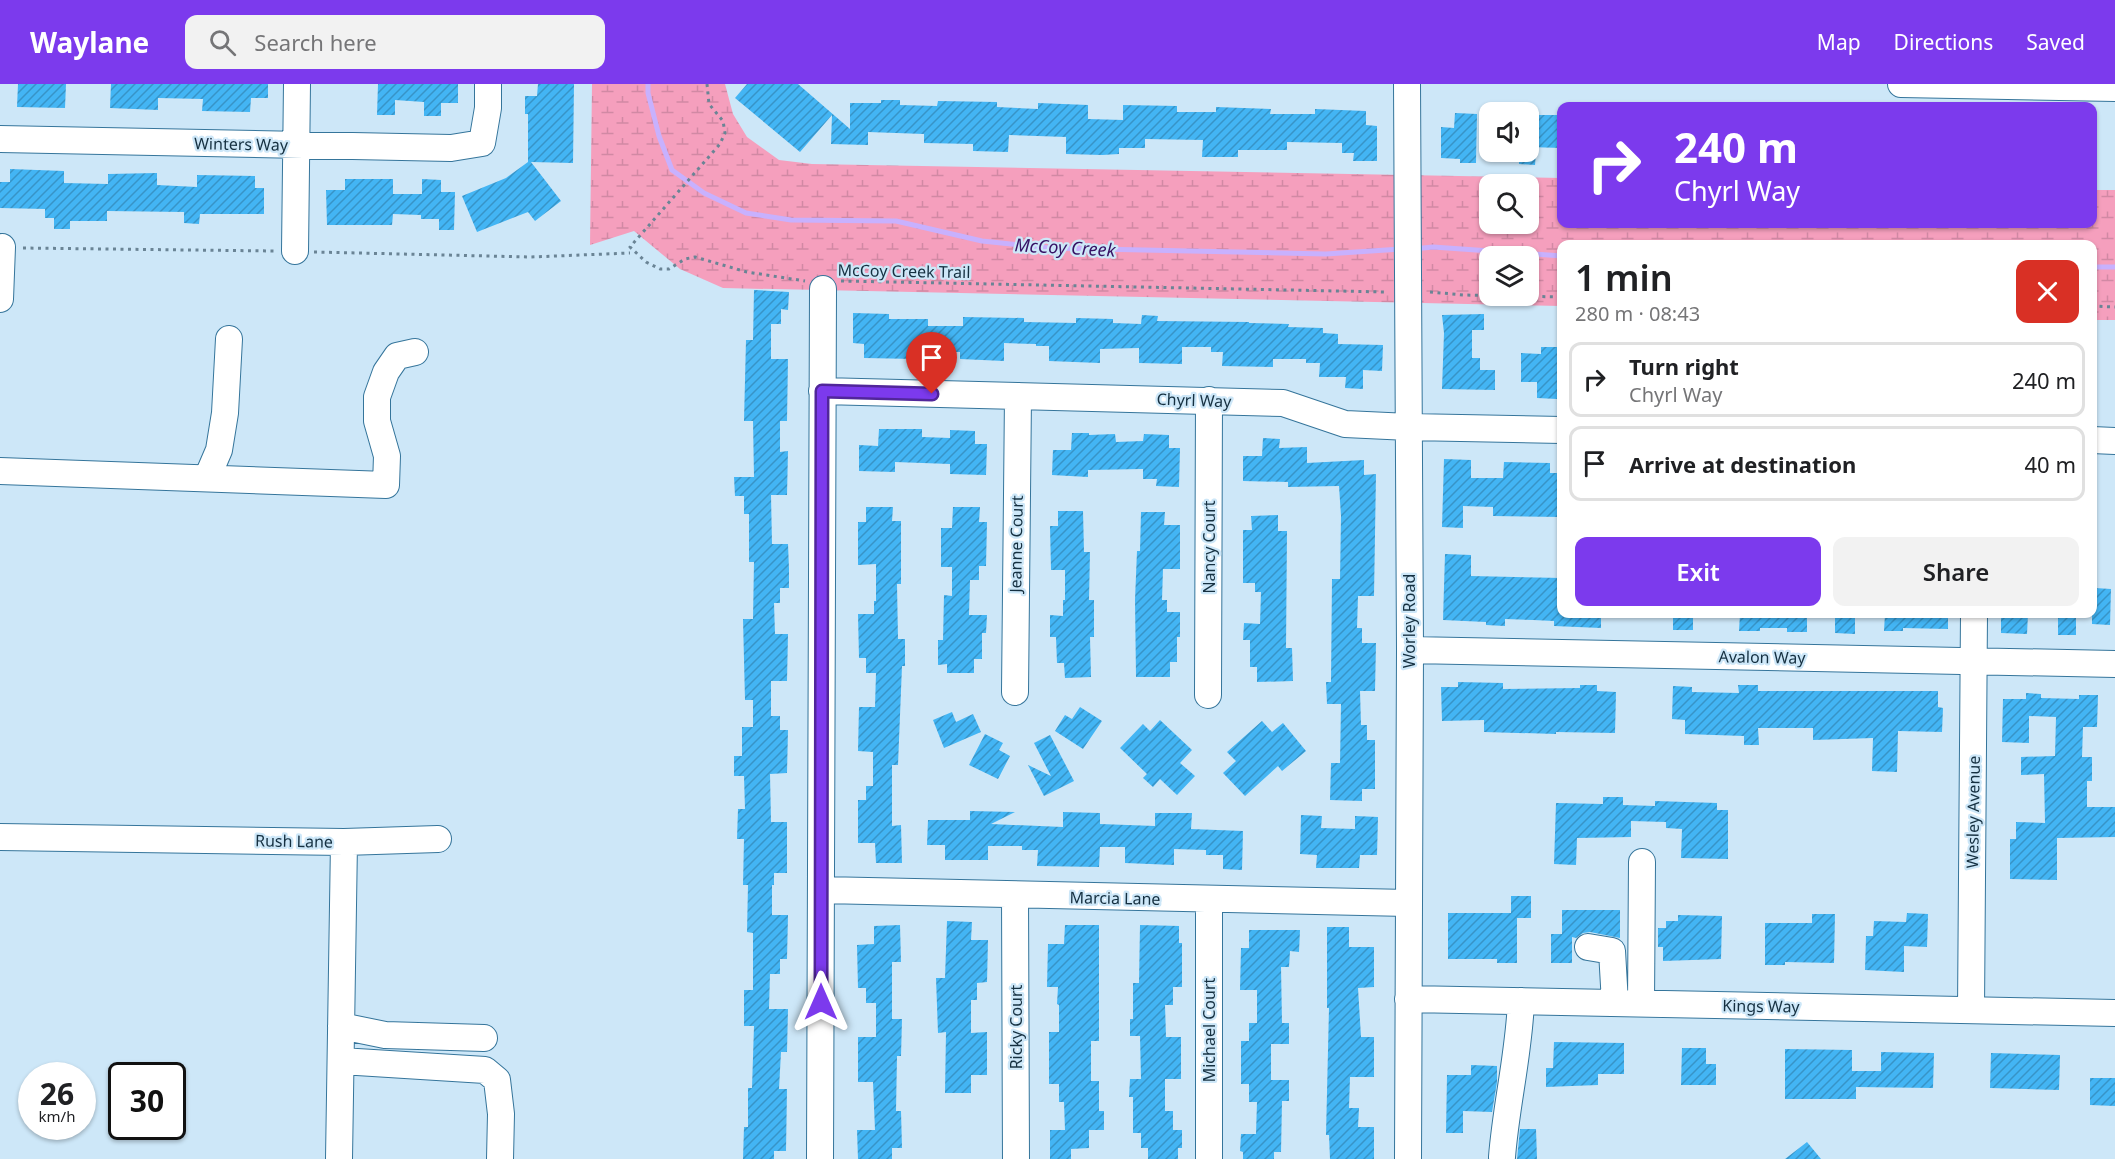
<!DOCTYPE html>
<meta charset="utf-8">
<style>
:root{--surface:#fff;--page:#f2f2f2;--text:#202124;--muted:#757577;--line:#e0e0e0;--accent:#7c3aed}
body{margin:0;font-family:"Noto Sans",sans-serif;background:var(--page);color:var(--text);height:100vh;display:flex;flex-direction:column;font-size:22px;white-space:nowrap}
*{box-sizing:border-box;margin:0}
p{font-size:20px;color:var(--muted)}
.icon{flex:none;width:33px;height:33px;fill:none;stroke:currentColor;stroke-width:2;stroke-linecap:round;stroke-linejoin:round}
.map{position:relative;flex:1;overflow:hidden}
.sheet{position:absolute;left:1557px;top:156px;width:540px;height:378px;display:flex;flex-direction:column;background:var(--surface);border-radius:12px;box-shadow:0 2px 4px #0004}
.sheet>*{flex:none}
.top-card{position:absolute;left:1557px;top:18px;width:540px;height:126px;border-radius:12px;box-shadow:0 2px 4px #0004;background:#7c3aed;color:#fff;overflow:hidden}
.tools{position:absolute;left:1479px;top:18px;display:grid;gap:12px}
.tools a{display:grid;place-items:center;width:60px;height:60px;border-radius:12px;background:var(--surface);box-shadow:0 2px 4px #0004;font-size:30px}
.speed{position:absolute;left:18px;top:978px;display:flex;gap:12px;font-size:30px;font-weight:700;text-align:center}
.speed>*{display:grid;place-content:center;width:78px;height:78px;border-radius:50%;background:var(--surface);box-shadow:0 2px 4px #0004;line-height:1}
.speed small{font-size:15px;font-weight:400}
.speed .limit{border:3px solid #111;border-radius:9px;background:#fff;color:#111}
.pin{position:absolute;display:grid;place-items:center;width:51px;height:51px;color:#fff;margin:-62px -26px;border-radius:50% 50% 50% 0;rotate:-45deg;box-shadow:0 0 6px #0007}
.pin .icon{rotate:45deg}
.me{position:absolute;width:66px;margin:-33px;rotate:0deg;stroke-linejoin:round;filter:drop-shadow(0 0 4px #0008)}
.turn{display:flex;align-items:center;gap:21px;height:126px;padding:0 18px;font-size:27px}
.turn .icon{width:78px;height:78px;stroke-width:2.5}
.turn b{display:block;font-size:42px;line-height:51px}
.round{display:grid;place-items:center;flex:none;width:63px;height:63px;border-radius:12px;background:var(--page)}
.summary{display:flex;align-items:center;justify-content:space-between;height:102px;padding:0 18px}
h1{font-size:36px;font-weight:600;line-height:45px}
.action{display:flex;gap:12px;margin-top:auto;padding:12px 18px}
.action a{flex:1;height:69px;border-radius:12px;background:var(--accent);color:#fff;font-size:24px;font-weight:600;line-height:69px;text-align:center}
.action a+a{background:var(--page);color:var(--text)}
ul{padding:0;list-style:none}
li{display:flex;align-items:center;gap:18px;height:75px;margin:0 12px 9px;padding:0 6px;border:3px solid var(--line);border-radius:12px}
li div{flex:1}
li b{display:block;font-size:22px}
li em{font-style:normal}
header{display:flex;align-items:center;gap:36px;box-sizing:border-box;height:84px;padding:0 30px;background:var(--accent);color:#fff}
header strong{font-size:28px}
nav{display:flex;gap:33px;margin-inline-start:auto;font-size:21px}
.search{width:420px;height:54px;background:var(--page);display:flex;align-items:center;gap:15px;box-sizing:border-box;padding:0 21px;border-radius:12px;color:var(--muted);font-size:22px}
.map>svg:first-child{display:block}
.wetland{fill:url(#wetland-marsh);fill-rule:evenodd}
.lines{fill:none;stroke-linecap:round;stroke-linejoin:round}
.stream{stroke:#c8b1fe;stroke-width:5}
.building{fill:url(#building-hatch)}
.minor-casing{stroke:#35759b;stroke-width:28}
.path{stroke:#6a8495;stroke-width:3;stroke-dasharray:3 4.5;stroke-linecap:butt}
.minor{stroke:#fff;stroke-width:26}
.route-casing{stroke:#51269a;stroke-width:15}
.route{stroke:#7c3aed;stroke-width:10}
.labels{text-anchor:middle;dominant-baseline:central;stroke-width:4.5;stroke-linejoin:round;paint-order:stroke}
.street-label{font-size:16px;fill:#153041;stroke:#cde7f8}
.water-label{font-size:18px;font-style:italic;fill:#371265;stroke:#cde7f8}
</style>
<header>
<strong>Waylane</strong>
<div class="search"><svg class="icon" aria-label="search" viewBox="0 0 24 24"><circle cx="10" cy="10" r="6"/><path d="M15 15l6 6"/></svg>Search here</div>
<nav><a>Map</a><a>Directions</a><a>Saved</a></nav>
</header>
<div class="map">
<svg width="2115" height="1075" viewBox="0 0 2115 1075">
<defs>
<pattern id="wetland-marsh" width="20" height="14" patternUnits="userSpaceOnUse" patternTransform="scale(1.5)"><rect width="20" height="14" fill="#f59fbd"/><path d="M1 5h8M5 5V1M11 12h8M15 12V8" fill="none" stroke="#d189a4"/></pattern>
<pattern id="building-hatch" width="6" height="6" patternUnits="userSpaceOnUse" patternTransform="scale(1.5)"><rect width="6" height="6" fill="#43b5f4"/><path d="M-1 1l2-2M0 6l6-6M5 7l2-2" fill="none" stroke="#3794c7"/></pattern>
</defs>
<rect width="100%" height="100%" fill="#cde7f8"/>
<path class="wetland" d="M592 0H725L733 30 747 53 779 76 812 80 1561 94 1562 140H2092L2093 106H2115V236H2093L2092 160H1562L1561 222 723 204 680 185 634 147 590 161ZM1490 100H1528V140H1490ZM1490 172H1528V212H1490Z"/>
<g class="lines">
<path class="stream" d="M648 0V9L659 52 672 86 704 109 746 129 791 136 896 137 982 157 1050 164 1326 170 1401 165
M1413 165 1433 163 1562 172
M2092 183H2115"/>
</g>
<path class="building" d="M18 0H66L65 24 17 23Z
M111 0H268V14H251L250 28 202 27 203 15 158 14V26L110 24Z
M378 0H458V19H441V32H424V18L395 16V31H377Z
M538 0H574L573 79 531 78 561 117 535 137 528 128 477 148 462 112 506 94 528 78V30H525V12H537Z
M747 0H798L850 45V19H881V16H900V21L937 22 938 17 997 18V23L1038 25V19L1088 21V35L1123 36V21L1177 22V28H1216V23L1271 25 1270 30H1315V25L1366 27V41L1377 42V77H1353L1354 69H1342V59L1287 58V66H1238V73H1202L1203 56 1145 55V64H1119V70L1102 71 1066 70V53L1009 51 1008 68 973 67V60L924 59V50L868 48V61L831 60 832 31 800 68 735 14Z
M1455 29 1477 30 1476 79H1460V75L1441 74V43L1454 44Z
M1528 31H1562V64L1528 63Z
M1519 68H1536L1535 81 1519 80Z
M10 85 64 87V99L108 100V90L157 89V101L197 103V91L255 92V104H264V130H200L199 140 184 139V128L107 127V137H70V145H54V134H45V125L0 124V98H10Z
M345 95H393V110H422V95L441 96V108H455L454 146H439V135H421V131L393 130 392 141H327L326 106H345Z
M754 206 789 208 788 226 781 225V240H771V275H788L787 337H780V368L788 367 787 411H771L772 460H788L789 485V504H780V519H774L775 550H788L787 597H771V632H780V646H788L787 689 770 690 771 738H787V789H774V801H772V831H788L787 875H780V890H770L769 925H788L787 968H781L779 1005H787L786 1067H774V1075H743L744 1043H748V1004H752L754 942H744V906H753V849L747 848 748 801H743L744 755H737L738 725H745L744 692H734V672H742V643H753V616H745L743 535H753L754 478H749V430H744V412H735L734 393H754L753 337H744L746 256H753Z
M853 229 889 230V235H928V242H963V233L1024 234V238L1076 239V234L1113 235V239L1141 240 1142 231 1158 232 1157 237 1249 238V239L1289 240 1288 243 1323 244V249L1338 250V260L1383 261 1382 287 1363 286V305L1345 304 1346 293H1319L1320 279H1306V275H1273V283L1222 282 1223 268H1211V263H1182V280L1139 279V264L1100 265V279L1049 277V262H1036V260L1004 259V277L960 275V268H946V260H915V275L864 274V260L853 259Z
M1484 230V246H1472V274H1480V286H1495V306L1442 305 1444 249 1442 231Z
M1541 263H1558L1557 315 1537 314V298H1521V269L1541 270Z
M879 345H922V353L950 354V346L975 347V360H987L986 391 950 390V380L895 378V388L859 387V361L878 362Z
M1072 349H1089V351L1115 350 1116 358 1143 357 1144 350 1169 351V364H1180L1179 403 1156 402 1157 395H1143V385L1088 386V393L1052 391 1053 366H1071Z
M1263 354 1280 355 1279 364 1307 363V379L1364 376V391L1376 390 1374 512H1358L1357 544H1362V559H1376L1375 607H1360L1361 641H1367V656H1375V705H1362V717L1330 716 1331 679H1340L1341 620H1327L1326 598H1331L1332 495H1340L1341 432 1339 402 1288 403V398L1243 397V372H1262Z
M1444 375 1471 376V394H1503L1504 378 1550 379V389H1562V433L1493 432V423L1463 422V444L1442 443Z
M866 423H893L892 437H901V500H897L898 555H905V582H902L898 681H892V742L901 741 902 779H876L875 759H858V716H866V702H873V668L858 667 859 623H875L876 589H866V574H859L858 530H874V517H876V480L858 481V438H866Z
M953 423H980L979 438H987L986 482H979V496H970L969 531H987L986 549H982V575H974V589H947V580L938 581V556H943L944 511 952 512V483H941V444H952Z
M1058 427H1083L1084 468H1090L1089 516H1094V553H1090L1091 593 1065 594 1064 579H1057L1056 553H1050V531L1063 532V516H1065V486H1051L1050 442H1058Z
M1141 428H1165L1164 441H1180V485H1163L1162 516H1167V528H1180V553H1177V578H1170V593H1136L1135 516 1137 467H1140Z
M1278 431V447H1287L1286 564H1292L1293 597 1257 598V583H1250V556H1243L1244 539 1260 540 1261 508H1255V499H1243V446H1252L1251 432Z
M1445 470 1471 471V492L1562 494V530H1601V544L1554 542V537L1533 536 1505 535V542L1486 541V538L1443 536Z
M2095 504 2111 505 2110 541 2092 540V512H2095Z
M1673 530H1693V546H1673Z
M1740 530H1807V548H1787V544H1760V547H1739Z
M1835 530H1855V550L1835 549Z
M1885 530H1948V545L1903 544V547H1884Z
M2001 530H2028L2027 550 2001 549Z
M2058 530H2076V551H2058Z
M1458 598 1503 599V605L1580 604V601H1597V607L1616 608 1615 649 1556 648V650L1484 648V636L1442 637 1441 603H1458Z
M1738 601H1758V607H1938V623L1943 624 1942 648 1898 647 1897 688 1872 687 1873 654 1813 656V644H1758L1759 661H1744V652L1685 650V636L1672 635 1673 602 1692 603V608L1739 609Z
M2026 609 2041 610V614L2079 615V611H2098L2097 643H2083L2082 673H2092V697H2087V723H2115V753L2057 754V796L2010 795V755H2016V738L2045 739 2044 690 2021 691V673L2055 672 2056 633 2029 632V659L2002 658 2003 615H2026Z
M1080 623 1102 637 1083 665 1055 647 1065 631 1072 635Z
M952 628 956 638 973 630 981 648 944 664 933 636Z
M1160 636 1192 666 1180 679 1195 692 1177 711 1160 695 1153 703 1143 694 1147 690 1120 664 1143 640 1150 647Z
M1262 637 1272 648 1283 639 1306 667 1282 687 1278 682 1245 712 1223 689 1236 677 1227 668Z
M985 650 1003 659 999 666 1010 672 998 695 969 681Z
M1050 651 1074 697 1044 712 1028 681 1051 692 1034 659Z
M1603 713H1623V721L1655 722V717L1717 719V726H1728V775L1681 774 1682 745 1666 744V738L1631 737V753L1577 754 1576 781 1554 780 1556 719 1603 720Z
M970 727 1015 728 991 740 1063 743V728L1100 729V740L1155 742V729H1192L1191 745 1243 747 1242 786 1223 785V771H1206V766L1174 765V781L1125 779V763H1100L1099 783 1037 782 1038 766H1022V762H988V776H945V761H927L928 736H970Z
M1301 731 1322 732 1321 744 1355 745V732L1378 733 1377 771H1360L1359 784H1316L1317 771 1300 770Z
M1511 812H1531V834H1517V879H1497V875H1448V829H1511Z
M1562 826H1620V854L1590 848 1583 849 1576 854 1572 853V879H1551V850H1562Z
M1907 829 1928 830 1927 863 1904 862V888L1865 886 1866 852H1873L1874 837 1906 838Z
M1812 830H1835L1834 879 1785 878V881H1765V839H1812Z
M1678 831 1722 832 1721 875 1663 877V863H1658V844H1666V837H1678Z
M947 837 972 838 971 856H988L987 898 977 899V916H971V949L987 948V991H971V1009H945L946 948 938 949 936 894H945Z
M900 841 901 878H892V935H902L901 972H897L896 1027H901L902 1064H892V1075H858L857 1046H875L873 998H858V953H876V919H866V904H858L857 861 874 860V842Z
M1065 841H1099V957H1091V997H1099V1027H1104V1046H1089V1064L1071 1065V1075H1050V1046H1065L1064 1018H1059V1000H1049V948H1059V921L1057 920 1058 903H1047L1048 860H1064Z
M1140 841 1179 842V859H1182V903H1173V921H1165L1166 953H1181V995H1165V1027H1173V1046H1182V1064H1178V1075H1148V1064H1141V1049H1133V1013H1129L1130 995H1141L1140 952H1130V935H1133V899H1139Z
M1327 843H1349V863H1374V903L1358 904 1361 953H1374V993H1350L1349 1024H1359L1358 1043H1374V1075H1330L1329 1051H1326L1329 924H1327Z
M1249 846H1300L1299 868 1290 867 1289 883H1281L1282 939H1289V960H1271V996H1289V1017H1282L1281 1068H1274V1075H1243V1068L1240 1067 1241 1050H1256L1257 1018H1249V1000H1241V957H1249V939H1257V906H1240L1241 864H1249Z
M1554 958 1624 959V990H1598V1001L1546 1003V984H1553Z
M1682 964H1706V980H1716V1001H1681Z
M1785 965 1852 966V987H1881V968L1934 969 1933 1004 1856 1003V1015H1785Z
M1991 969 2060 971 2059 1006 1990 1004Z
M1471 981 1497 982V998L1492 1028 1463 1027V1049H1446L1447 991H1471Z
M2090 994H2115V1022L2090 1021Z
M1520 1045H1536L1537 1075H1517Z
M1807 1058 1821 1075H1785Z"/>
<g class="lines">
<defs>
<path id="minor" d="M1407 0 1410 566 1408 1075
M1901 0 2115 4
M0 55 451 64 482 59 488 24V0
M295 167 297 0
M0 215 2 163
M822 307 1283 319 1345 340 1409 343 1562 346
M2092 356 2115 357
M0 387 386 401 387 372 377 337V313L386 288 397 272 415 268
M207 394 219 366 225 329 229 255
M1410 566 2115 580
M1015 608 1018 312
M1208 611 1209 316
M0 753 344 758 438 755
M822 806 1408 819
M1015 812 1016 1075
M1209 816V1075
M1588 863 1612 867 1615 919
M1408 915 2115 929
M1641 919 1642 778
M1971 926 1974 530
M341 942 385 951 484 954
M341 977 485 986 497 996 501 1030 500 1075
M1502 1073C1506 1021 1519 970 1521 917
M339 1075 344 758
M820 1075 823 205"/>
</defs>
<use href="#minor" class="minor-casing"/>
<path class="path" d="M707 0 709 20 723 37 725 49 720 60 630 163 646 178 660 185H669L685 175 695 173 747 188 805 197
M23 164 274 167
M314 168 531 173 630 169
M841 197 1387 208
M1430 208 1464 211 1562 213
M2092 222 2115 223"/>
<use href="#minor" class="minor"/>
</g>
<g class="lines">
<defs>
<path id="route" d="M821 918 822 307 932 310"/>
</defs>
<use href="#route" class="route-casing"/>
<use href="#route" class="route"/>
</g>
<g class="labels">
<g class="street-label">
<text transform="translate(241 60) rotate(1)">Winters Way</text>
<text transform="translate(904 187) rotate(1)">McCoy Creek Trail</text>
<text transform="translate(1194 316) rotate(2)">Chyrl Way</text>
<text transform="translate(1016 460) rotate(-89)">Jeanne Court</text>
<text transform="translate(1209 463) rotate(-90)">Nancy Court</text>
<text transform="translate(1409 537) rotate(-90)">Worley Road</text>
<text transform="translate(1762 573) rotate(1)">Avalon Way</text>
<text transform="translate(1973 728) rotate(-89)">Wesley Avenue</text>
<text transform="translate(294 757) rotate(1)">Rush Lane</text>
<text transform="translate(1115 814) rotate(1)">Marcia Lane</text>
<text transform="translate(1761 922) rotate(1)">Kings Way</text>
<text transform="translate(1016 943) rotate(-90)">Ricky Court</text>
<text transform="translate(1209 946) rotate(-90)">Michael Court</text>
</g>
<g class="water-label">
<text transform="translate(1065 163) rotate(3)">McCoy Creek</text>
</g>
</g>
</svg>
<div class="tools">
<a><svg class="icon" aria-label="sound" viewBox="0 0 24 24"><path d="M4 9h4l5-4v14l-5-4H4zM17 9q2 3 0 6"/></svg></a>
<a><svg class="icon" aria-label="search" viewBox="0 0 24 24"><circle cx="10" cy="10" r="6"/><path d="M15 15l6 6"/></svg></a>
<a><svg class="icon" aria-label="layers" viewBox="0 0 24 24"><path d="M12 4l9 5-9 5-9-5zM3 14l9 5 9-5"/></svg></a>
</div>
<div class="speed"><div>26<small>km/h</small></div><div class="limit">30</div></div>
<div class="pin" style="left:932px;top:310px;background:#d93025"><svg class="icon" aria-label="arrive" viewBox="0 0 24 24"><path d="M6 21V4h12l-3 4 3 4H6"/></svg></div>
<svg class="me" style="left:821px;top:918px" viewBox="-20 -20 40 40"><path d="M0-17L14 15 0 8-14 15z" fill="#7c3aed" stroke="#fff" stroke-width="4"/></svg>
<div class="top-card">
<div class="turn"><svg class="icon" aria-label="right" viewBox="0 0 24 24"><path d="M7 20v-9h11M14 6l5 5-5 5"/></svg><div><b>240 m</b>Chyrl Way</div></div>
</div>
<section class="sheet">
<div class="summary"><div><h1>1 min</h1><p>280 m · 08:43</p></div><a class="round" style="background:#d93025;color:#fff"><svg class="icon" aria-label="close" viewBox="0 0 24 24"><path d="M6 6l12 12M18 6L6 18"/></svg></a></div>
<ul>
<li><svg class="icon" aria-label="right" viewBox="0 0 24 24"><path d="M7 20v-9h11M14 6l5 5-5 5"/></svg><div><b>Turn right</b><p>Chyrl Way</p></div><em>240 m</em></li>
<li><svg class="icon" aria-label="arrive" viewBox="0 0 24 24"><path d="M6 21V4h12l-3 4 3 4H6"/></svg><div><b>Arrive at destination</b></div><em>40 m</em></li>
</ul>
<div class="action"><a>Exit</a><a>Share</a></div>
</section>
</div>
